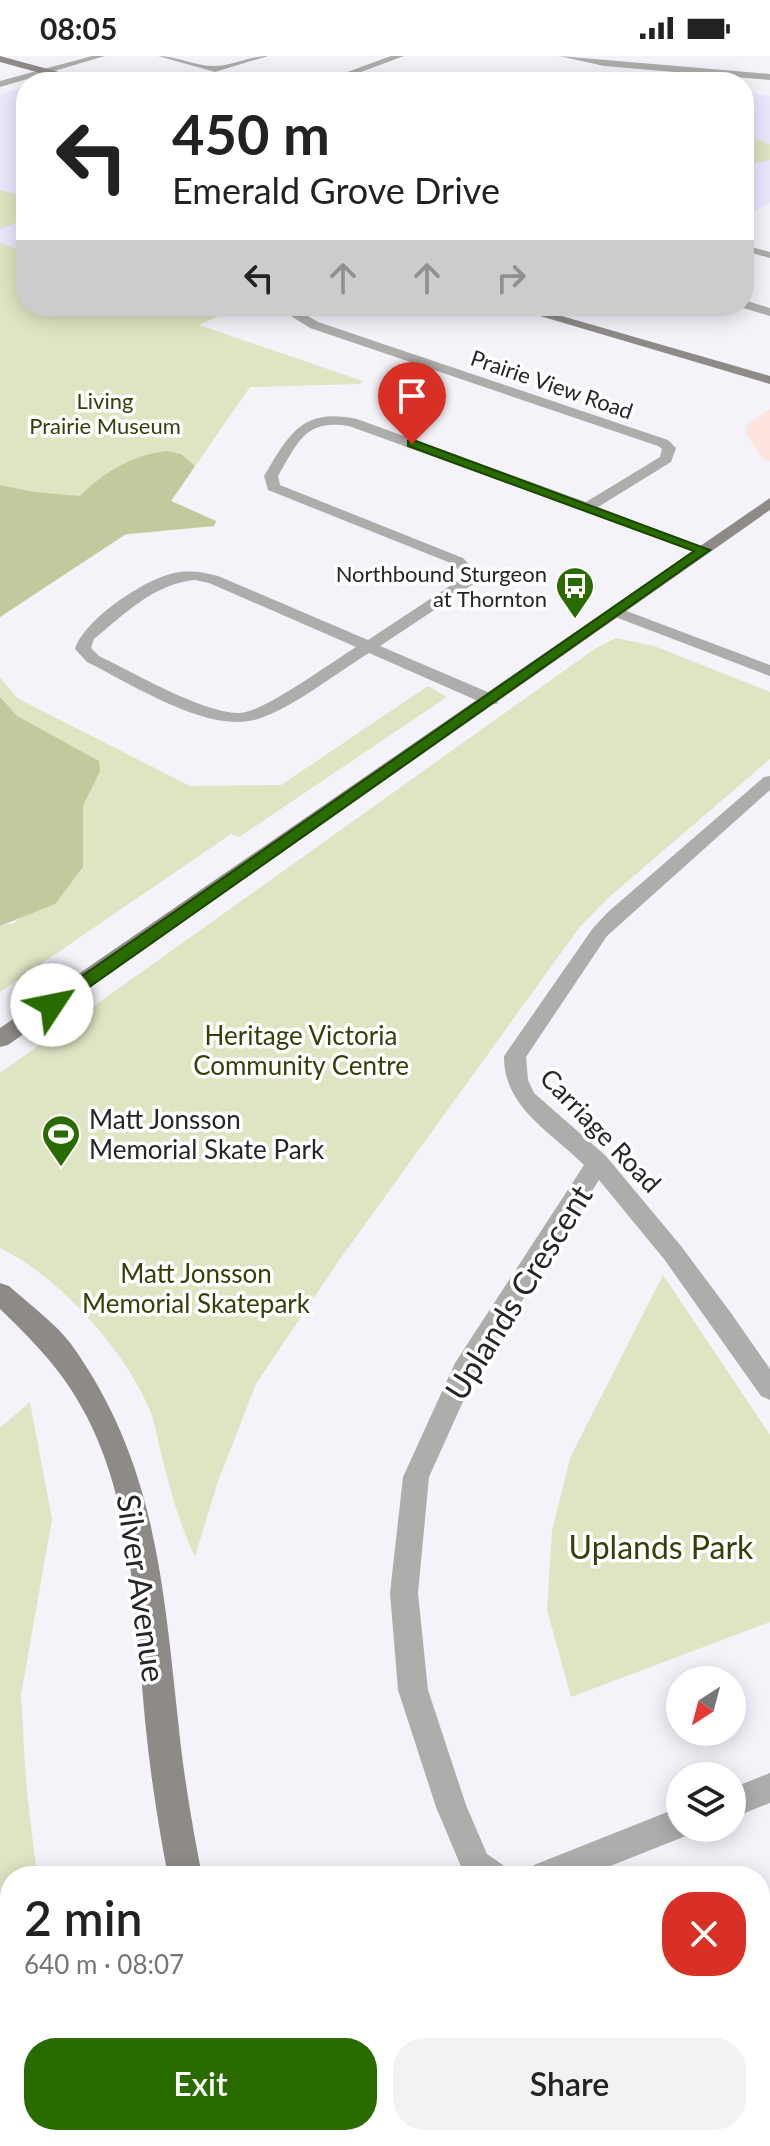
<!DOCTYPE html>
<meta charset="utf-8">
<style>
:root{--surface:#fff;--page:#f2f2f2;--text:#222;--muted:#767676;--accent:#2a6b00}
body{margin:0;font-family:Lato,sans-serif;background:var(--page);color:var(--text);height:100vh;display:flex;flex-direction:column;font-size:30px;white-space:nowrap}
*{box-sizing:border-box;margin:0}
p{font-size:26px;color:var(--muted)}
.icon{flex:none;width:44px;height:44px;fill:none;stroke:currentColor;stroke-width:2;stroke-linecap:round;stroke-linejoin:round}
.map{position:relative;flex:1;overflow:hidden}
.panel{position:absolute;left:0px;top:1810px;width:770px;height:280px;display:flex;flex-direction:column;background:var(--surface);border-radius:32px 32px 0 0;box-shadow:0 4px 20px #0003}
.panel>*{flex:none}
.hud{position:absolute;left:16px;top:16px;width:738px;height:244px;border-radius:32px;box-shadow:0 4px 20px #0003;background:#fff;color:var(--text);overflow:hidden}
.needle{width:52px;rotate:216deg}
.fabs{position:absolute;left:666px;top:1610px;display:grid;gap:16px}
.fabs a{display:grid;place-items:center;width:80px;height:80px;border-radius:50%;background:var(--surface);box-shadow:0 4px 20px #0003;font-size:40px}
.pin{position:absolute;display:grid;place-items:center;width:68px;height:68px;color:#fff;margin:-82px -34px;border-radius:50% 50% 50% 0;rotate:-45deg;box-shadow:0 0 8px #0007}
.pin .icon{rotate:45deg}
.me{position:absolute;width:88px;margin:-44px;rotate:56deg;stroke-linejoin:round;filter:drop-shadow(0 0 6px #0008)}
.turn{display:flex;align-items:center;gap:28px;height:168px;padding:0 24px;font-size:36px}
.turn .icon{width:104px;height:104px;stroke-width:2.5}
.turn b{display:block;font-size:56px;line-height:68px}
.lanes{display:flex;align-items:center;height:76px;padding:0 24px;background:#0003;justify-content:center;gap:40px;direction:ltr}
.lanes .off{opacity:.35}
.round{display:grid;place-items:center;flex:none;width:84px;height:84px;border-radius:32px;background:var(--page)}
.summary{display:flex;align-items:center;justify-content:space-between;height:136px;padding:0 24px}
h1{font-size:48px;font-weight:600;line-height:60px}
.primary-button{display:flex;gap:16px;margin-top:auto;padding:16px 24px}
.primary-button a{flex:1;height:92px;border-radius:32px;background:var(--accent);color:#fff;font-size:32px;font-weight:600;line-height:92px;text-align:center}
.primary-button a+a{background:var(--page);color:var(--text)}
.status{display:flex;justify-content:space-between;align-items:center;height:56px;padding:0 40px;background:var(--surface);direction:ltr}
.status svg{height:22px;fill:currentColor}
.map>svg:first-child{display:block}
.industrial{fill:#fee4de}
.education{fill:#ebe7fd}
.green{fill:#dee5c3}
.forest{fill:#c1ca9d}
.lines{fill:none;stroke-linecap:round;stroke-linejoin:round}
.street{fill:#afadab;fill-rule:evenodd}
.secondary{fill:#8d8a87;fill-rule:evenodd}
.route{fill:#2a6b00;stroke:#1b4600;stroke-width:2}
.labels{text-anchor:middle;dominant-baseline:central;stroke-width:7;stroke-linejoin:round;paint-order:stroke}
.far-street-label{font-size:22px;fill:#262628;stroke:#fff}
.far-park-label{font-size:22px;fill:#383e08;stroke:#fff}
.far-poi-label{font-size:22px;fill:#262628;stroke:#fff;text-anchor:end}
.park-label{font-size:26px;fill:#383e08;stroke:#fff}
.poi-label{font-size:26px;fill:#262628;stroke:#fff;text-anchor:start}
.street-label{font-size:26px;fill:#262628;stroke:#fff}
.near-street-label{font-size:32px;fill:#262628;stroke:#fff}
.near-park-label{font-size:32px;fill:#383e08;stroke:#fff}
</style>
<div class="status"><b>08:05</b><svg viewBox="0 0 49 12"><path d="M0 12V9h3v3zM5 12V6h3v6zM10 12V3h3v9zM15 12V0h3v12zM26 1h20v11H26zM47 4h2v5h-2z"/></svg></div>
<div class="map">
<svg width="770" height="2090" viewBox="0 0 770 2090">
<rect width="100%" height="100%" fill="#f5f3fa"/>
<path class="industrial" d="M770 353V405L763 403 745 376 746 369Z"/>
<path class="education" d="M26 30V196L0 187V39Z
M744 37 770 40V147L744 161Z"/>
<path class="green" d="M753 82 770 88V104L746 109 744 83Z
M0 134 26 141V163L0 173Z
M0 187 26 196V250H241L199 269 363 325 360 328 250 331 171 445 216 465 214 470 124 479 0 561Z
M616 582 654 590 770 636V703L607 843 579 872 340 1203 256 1328 217 1428 195 1501C179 1467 170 1433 161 1397 157 1382 155 1364 148 1350 122 1291 58 1220 0 1192V1017L596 592Z
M0 621 17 642 190 730 281 729 428 630 447 641 239 781 231 778 0 936V870L14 867 83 811V750L100 714 0 695Z
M663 1219 770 1379V1566L571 1641 547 1554 552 1475 570 1402Z
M30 1346 52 1463 21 1639 26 1726 37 1820H10V2080H103L107 2090H0V1372Z"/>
<path class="forest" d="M167 395 181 398 195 410 171 445 216 465 214 470 126 478 0 561V429L34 436 80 440C104 416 132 399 167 395Z
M0 641 17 660 99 705 100 715 83 750V811L55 848 0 870Z"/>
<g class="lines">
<path class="street" d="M92 0H105L0 31V25Z
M158 0C177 0 198 11 216 10 234 9 250 0 268 0L215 16Z
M391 0H404L334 26H320Z
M559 0 770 18V24L604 10Z
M478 19 506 26H458Z
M744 189 770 196V202L744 195Z
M744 244 770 252V260L740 251 744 250Z
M275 250H290L318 266 668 384 676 392 671 406 598 451 711 494 708 497H698L349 370C305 363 298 386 278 420L280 429 463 502 475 514V527L380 590 497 640 499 644 497 648H485L369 597C338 616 291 653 258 663 209 679 132 628 87 606L75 593C85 563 143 524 174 517 189 514 204 516 218 520L368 584 462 522V518L453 508 268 434 264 420C289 378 302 351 357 363L586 446 660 401 662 393 658 390 310 272ZM195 524 209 527 356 591C331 607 271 650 246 656 214 664 131 615 99 600L91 592 94 583C125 558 153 528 195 524Z
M616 551 770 609V620L610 559 608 556Z
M770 720V734L607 880 526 1001 528 1024 534 1037 606 1100 681 1190 731 1257 770 1313V1344L761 1340 664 1203 599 1124 475 1319 429 1421 418 1537 428 1634 466 1749 487 1798 503 1809 508 1820H465L436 1751 398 1634 390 1537 403 1421 455 1307 584 1109C552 1077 503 1051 504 1000L593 872 608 856 764 721Z
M770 1717V1747L732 1762V1732Z
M680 1751V1772H693L691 1778 585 1820H529L534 1809Z"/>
<path class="secondary" d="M0 0 88 24 89 26H73L0 6Z
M506 250H527L770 320V328Z
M770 442V454L8 989 0 991V972Z
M0 1227 9 1230C29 1248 55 1267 71 1288 155 1405 163 1526 178 1664 183 1716 192 1768 202 1820H168C158 1768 150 1716 145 1664 136 1566 133 1450 87 1361 64 1316 36 1288 0 1253Z
M275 2080H315L319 2090H279Z"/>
</g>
<path class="route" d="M408 385H416L710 494 58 953H46L44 949 46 945 694 495 408 390Z"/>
<defs>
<symbol id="bus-pin" viewBox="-11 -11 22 30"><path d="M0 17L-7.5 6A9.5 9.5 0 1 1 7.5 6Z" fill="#2a6b00" stroke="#fff"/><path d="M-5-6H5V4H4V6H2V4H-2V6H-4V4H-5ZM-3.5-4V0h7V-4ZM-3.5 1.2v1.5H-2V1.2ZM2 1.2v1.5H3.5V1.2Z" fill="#fff"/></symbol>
<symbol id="stadium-pin" viewBox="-11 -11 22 30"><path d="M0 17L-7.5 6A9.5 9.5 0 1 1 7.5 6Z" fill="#2a6b00" stroke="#fff"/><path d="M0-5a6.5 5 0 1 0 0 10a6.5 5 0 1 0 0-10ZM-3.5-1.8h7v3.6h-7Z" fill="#fff"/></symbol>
</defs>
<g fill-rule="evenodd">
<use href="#bus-pin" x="553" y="508" width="44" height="60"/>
<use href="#stadium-pin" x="39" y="1056" width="44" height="60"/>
</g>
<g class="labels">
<g class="far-street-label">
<text transform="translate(552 328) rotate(19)">Prairie View Road</text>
</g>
<g class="far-park-label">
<text x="105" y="344">Living<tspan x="105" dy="25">Prairie Museum</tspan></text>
</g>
<g class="far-poi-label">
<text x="547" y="517">Northbound Sturgeon<tspan x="547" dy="25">at Thornton</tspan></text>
</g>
<g class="park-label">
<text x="301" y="979">Heritage Victoria<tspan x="301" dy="30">Community Centre</tspan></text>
<text x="196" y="1217">Matt Jonsson<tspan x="196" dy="30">Memorial Skatepark</tspan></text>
</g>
<g class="poi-label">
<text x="89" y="1063">Matt Jonsson<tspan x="89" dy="30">Memorial Skate Park</tspan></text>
</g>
<g class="street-label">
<text transform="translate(601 1074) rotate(46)">Carriage Road</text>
</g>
<g class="near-street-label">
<text transform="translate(518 1236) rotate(-58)">Uplands Crescent</text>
<text transform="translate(142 1532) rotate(82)">Silver Avenue</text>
</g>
<g class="near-park-label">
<text x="661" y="1490">Uplands Park</text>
</g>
</g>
</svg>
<div class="fabs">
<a><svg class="needle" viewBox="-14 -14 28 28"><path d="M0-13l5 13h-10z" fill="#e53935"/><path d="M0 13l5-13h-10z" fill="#767676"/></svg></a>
<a><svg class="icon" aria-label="layers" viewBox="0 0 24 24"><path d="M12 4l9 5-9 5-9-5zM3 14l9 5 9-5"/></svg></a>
</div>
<div class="pin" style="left:412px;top:388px;background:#d93025"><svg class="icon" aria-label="arrive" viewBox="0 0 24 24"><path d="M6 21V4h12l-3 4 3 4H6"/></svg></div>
<svg class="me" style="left:52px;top:949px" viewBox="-20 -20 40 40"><circle r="19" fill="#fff"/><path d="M0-13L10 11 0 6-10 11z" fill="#2a6b00"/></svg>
<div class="hud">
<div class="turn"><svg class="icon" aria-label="left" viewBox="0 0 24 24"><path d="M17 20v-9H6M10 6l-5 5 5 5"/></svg><div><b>450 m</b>Emerald Grove Drive</div></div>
<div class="lanes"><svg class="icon" aria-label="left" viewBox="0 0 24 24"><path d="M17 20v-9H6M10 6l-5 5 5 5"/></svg><svg class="icon off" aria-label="ahead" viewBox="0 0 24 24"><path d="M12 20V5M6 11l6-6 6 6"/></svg><svg class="icon off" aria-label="ahead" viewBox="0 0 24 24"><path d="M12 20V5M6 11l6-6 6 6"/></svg><svg class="icon off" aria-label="right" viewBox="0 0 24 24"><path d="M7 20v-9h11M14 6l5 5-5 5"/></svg></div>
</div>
<section class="panel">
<div class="summary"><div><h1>2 min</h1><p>640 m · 08:07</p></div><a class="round" style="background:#d93025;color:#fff"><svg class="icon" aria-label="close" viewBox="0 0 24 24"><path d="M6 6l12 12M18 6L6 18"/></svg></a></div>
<div class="primary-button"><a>Exit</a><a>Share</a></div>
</section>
</div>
